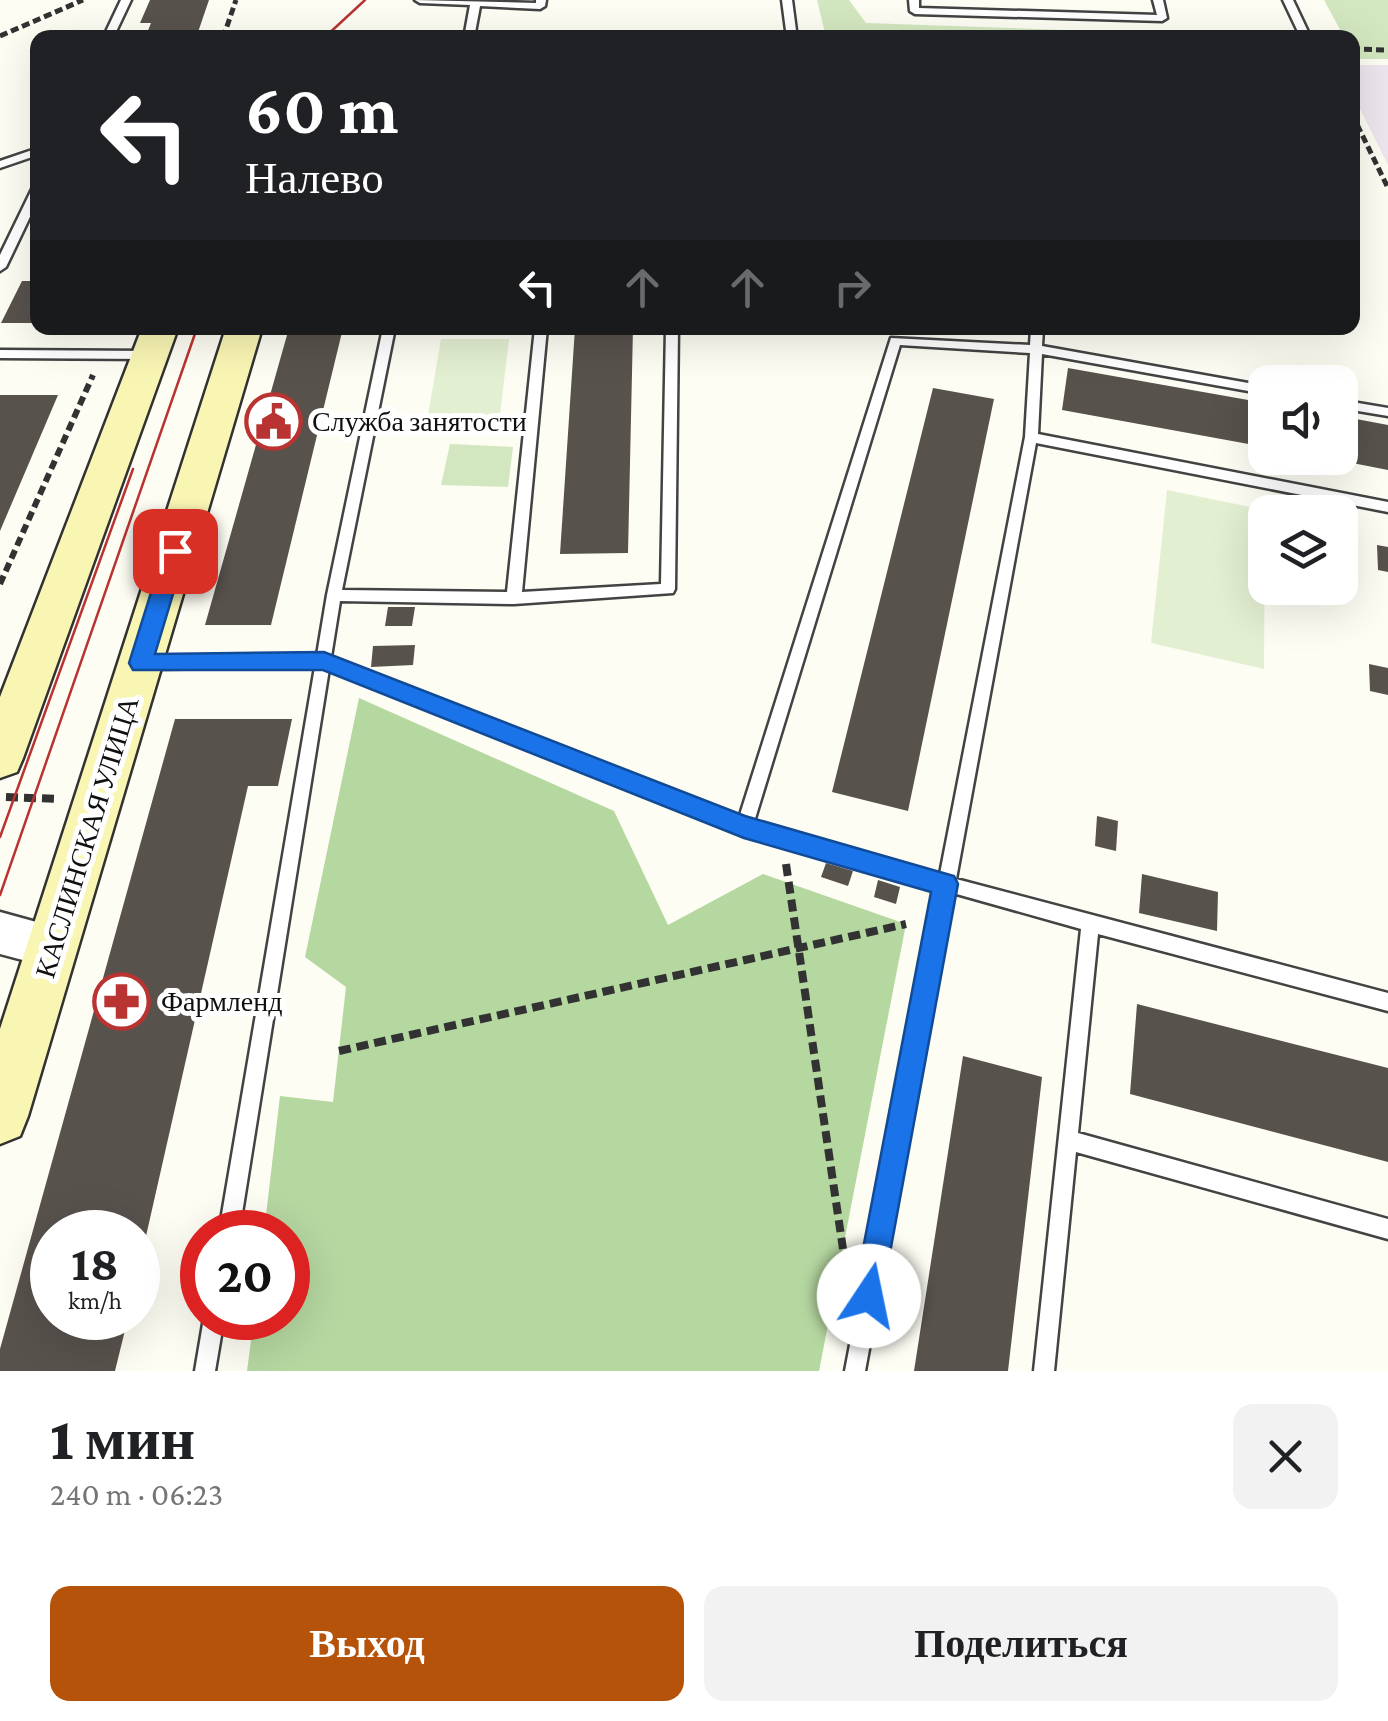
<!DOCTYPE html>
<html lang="ru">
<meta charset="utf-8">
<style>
:root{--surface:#fff;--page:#f2f2f2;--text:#202124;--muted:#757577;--accent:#b45309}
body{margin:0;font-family:"Crimson Pro",serif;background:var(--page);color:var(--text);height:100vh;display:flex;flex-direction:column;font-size:38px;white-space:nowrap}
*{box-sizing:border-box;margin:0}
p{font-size:32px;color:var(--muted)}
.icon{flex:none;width:55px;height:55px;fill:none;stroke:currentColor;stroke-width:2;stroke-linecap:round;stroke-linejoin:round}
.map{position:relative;height:1371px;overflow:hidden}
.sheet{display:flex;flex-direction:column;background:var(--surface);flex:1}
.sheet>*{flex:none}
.hud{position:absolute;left:30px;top:30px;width:1330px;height:305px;border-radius:20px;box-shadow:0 10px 40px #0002;background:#202124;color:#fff;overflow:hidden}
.buttons{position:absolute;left:1248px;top:365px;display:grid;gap:20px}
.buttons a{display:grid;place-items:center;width:110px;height:110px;border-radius:20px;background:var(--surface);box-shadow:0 10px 40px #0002;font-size:50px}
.speed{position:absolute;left:30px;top:1210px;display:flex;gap:20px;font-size:50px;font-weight:700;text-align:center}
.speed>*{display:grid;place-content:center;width:130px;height:130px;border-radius:50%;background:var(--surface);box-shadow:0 10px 40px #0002;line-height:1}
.speed small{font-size:25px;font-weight:400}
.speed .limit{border:15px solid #d22;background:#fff;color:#111}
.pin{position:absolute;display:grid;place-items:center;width:85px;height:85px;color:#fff;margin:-42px;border-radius:20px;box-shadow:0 5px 15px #0006}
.me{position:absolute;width:110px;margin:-55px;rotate:11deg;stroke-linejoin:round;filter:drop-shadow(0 0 8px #0008)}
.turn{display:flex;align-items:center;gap:35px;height:210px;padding:0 50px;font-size:45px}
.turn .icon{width:130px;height:130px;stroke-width:2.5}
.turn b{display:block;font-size:70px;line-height:85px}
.lanes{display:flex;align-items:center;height:95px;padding:0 50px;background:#0003;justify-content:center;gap:50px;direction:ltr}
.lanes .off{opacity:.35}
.round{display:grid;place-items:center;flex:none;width:105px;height:105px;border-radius:20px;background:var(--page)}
.headline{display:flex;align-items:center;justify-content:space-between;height:170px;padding:0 50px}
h1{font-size:60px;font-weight:800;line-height:75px}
.action{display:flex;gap:20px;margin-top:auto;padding:20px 50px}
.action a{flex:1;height:115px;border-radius:20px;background:var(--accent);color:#fff;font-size:40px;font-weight:800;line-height:115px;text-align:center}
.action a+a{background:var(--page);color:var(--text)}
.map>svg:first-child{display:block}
.industrial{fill:#ede6ee}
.green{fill:#d2e7bf}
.forest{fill:#b5d7a0}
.pitch{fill:#e3efd1}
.building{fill:#58524d}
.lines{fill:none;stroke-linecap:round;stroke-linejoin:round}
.service-casing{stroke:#434343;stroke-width:5}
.tertiary-casing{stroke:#434343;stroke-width:5}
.secondary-casing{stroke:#323232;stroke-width:5}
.path-far2{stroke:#323232;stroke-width:5;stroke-dasharray:8 4;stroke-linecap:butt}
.path-far1{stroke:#323232;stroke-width:6;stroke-dasharray:9 5;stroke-linecap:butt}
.path{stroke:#323232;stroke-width:8;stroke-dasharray:12 6;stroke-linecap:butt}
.service{fill:#fff;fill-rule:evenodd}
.tertiary{fill:#fff;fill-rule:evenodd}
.secondary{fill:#f9f6b4;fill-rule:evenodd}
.tram{stroke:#b83331;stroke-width:2.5}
.route{fill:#1a73e8;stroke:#114b97;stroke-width:2.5}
.labels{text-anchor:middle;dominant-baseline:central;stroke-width:10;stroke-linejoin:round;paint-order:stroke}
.poi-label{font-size:28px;fill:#101010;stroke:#fff;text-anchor:start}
.street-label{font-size:28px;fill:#101010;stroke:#fff}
</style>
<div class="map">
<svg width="1388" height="1371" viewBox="0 0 1388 1371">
<rect width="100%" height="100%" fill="#fefdf4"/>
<path class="industrial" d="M1353 65H1388V165L1353 95Z"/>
<path class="green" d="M817 0H849L866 23 1263 37H826Z
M1324 0H1388V59H1353L1352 38 1344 37Z
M450 444 513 447 508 487 441 485Z"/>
<path class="forest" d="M359 698 614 811 668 925 763 874 906 924 819 1371H247L254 1318H288V1232H264L280 1096 333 1102 346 987 305 957Z"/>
<path class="pitch" d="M441 339H509L498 432 425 433Z
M1167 490 1270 511 1265 512 1264 669 1151 643Z"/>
<path class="building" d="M150 0H209L196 38H145L151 23H140Z
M22 281H38V323H1Z
M289 328H343L271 625H205Z
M575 328H633L628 553 560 554Z
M1068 368 1265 403V447L1062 410Z
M933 388 994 399 908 811 832 792Z
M0 395H58L0 531Z
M1340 416 1388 425V470L1332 459 1340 458Z
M1377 545 1388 547V572L1378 570Z
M388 607H415L412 626H385Z
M415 645 413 665 371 667 373 646Z
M1369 664 1388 668V695L1370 691Z
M175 719H292L278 786H248L139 1267 138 1232H52V1318H128L115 1371H0V1349Z
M1097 816 1118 821 1116 851 1095 846Z
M826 863 853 871 848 886 821 877Z
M1142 874 1218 892 1217 931 1139 913Z
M878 880 900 887 896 904 874 897Z
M1137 1004 1388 1068V1162L1130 1094Z
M963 1056 1042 1077 1008 1371H914Z"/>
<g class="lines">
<defs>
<path id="service" d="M121 0H131L113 38H103Z
M415 0 536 3V0H546L545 6 540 9 480 6 474 38H464L470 5 420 3Z
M782 0H792L797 38H787Z
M909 0H919V8L1157 15 1153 0H1163L1167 18 1162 21 915 14 910 11Z
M1283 0H1293L1311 38H1301Z
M38 148V155L0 168V161Z
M38 184V200L6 267 0 271V255L33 187Z
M383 328H395L342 590 507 592 535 328H547L522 592 661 584 666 328H678L675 589 673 593 514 604 340 601 331 657 739 818 891 338 1030 345 1031 328H1043L1042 346 1265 386V394L1042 354 1038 434 1388 502V512L1036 443 956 879 1388 993V1011L1098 934 1078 1133 1388 1219V1239L1076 1152 1054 1371H1034L1081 929 953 893 865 1371H845L937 889 744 834 329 669 239 1232H219L315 667 142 669 137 667 135 663 137 659 142 657 317 655 327 595ZM900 345 1030 353 1025 437 940 874 754 822Z
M0 350 150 351 156 355 150 359 0 358Z
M1340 400 1388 408V416L1340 408Z
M204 1318H224L215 1371H195Z"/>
<path id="tertiary" d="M0 912 69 931 76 946 69 961 53 968 0 954Z"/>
<path id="secondary" d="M142 328H178L23 758 17 772 0 778V697Z
M226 328H262L28 1116 20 1136 0 1144V1029Z"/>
</defs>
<use href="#service" class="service-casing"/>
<use href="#tertiary" class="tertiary-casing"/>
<use href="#secondary" class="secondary-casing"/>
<path class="path-far2" d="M0 36 83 0
M223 38 236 0
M1352 49 1388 50
M1352 114 1388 188"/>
<path class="path-far1" d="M0 584 93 375"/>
<path class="path" d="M6 797 59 799
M786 864 843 1249
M339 1051 906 924"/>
<use href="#service" class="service"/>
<use href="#tertiary" class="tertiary"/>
<use href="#secondary" class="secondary"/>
<path class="tram" d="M324 38 365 0
M0 837 133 469
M0 895 197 328"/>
</g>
<path class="route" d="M175 543 186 551 155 654 324 652 745 816 954 876 958 884 880 1307 869 1311 858 1307 854 1296 931 892 744 838 323 670H133L129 663 164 551Z"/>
<defs>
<symbol id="civic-ring" viewBox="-11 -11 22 22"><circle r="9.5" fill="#fff" stroke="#b83331" stroke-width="1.5"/><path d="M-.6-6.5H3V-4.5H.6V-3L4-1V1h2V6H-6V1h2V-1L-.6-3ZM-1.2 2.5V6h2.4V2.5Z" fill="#b83331"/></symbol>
<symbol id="pharmacy-ring" viewBox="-11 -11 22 22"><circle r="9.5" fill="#fff" stroke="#b83331" stroke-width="1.5"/><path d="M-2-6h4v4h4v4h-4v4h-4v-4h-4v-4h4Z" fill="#b83331"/></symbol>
</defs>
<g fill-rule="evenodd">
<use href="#civic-ring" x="242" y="390" width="63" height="63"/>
<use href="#pharmacy-ring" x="90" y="970" width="63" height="63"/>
</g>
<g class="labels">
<g class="poi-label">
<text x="312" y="421">Служба занятости</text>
<text x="161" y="1001">Фармленд</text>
</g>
<g class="street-label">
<text transform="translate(87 837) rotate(-73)">КАСЛИНСКАЯ УЛИЦА</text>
</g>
</g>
</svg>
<div class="buttons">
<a><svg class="icon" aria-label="sound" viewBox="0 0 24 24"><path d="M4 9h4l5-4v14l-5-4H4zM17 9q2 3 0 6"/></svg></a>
<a><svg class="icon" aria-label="layers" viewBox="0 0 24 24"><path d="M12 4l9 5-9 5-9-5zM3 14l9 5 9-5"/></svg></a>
</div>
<div class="speed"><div>18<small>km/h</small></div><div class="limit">20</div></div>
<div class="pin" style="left:175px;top:551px;background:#d93025"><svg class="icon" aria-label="arrive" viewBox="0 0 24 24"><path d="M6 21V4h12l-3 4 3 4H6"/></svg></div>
<svg class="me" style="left:869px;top:1296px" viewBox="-20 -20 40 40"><circle r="19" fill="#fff"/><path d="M0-13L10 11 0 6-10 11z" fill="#1a73e8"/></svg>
<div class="hud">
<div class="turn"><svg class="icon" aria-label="left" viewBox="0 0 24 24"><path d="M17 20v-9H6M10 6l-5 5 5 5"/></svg><div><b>60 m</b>Налево</div></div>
<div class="lanes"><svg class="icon" aria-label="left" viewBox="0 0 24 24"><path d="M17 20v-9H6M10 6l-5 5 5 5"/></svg><svg class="icon off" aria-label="ahead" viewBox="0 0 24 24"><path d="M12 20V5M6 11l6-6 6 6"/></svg><svg class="icon off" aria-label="ahead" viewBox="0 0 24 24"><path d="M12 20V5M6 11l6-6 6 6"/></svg><svg class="icon off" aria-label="right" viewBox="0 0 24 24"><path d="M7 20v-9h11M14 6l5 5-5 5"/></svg></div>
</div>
</div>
<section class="sheet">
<div class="headline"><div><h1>1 мин</h1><p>240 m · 06:23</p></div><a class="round"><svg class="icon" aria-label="close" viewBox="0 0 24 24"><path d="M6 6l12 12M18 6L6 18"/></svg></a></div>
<div class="action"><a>Выход</a><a>Поделиться</a></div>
</section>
